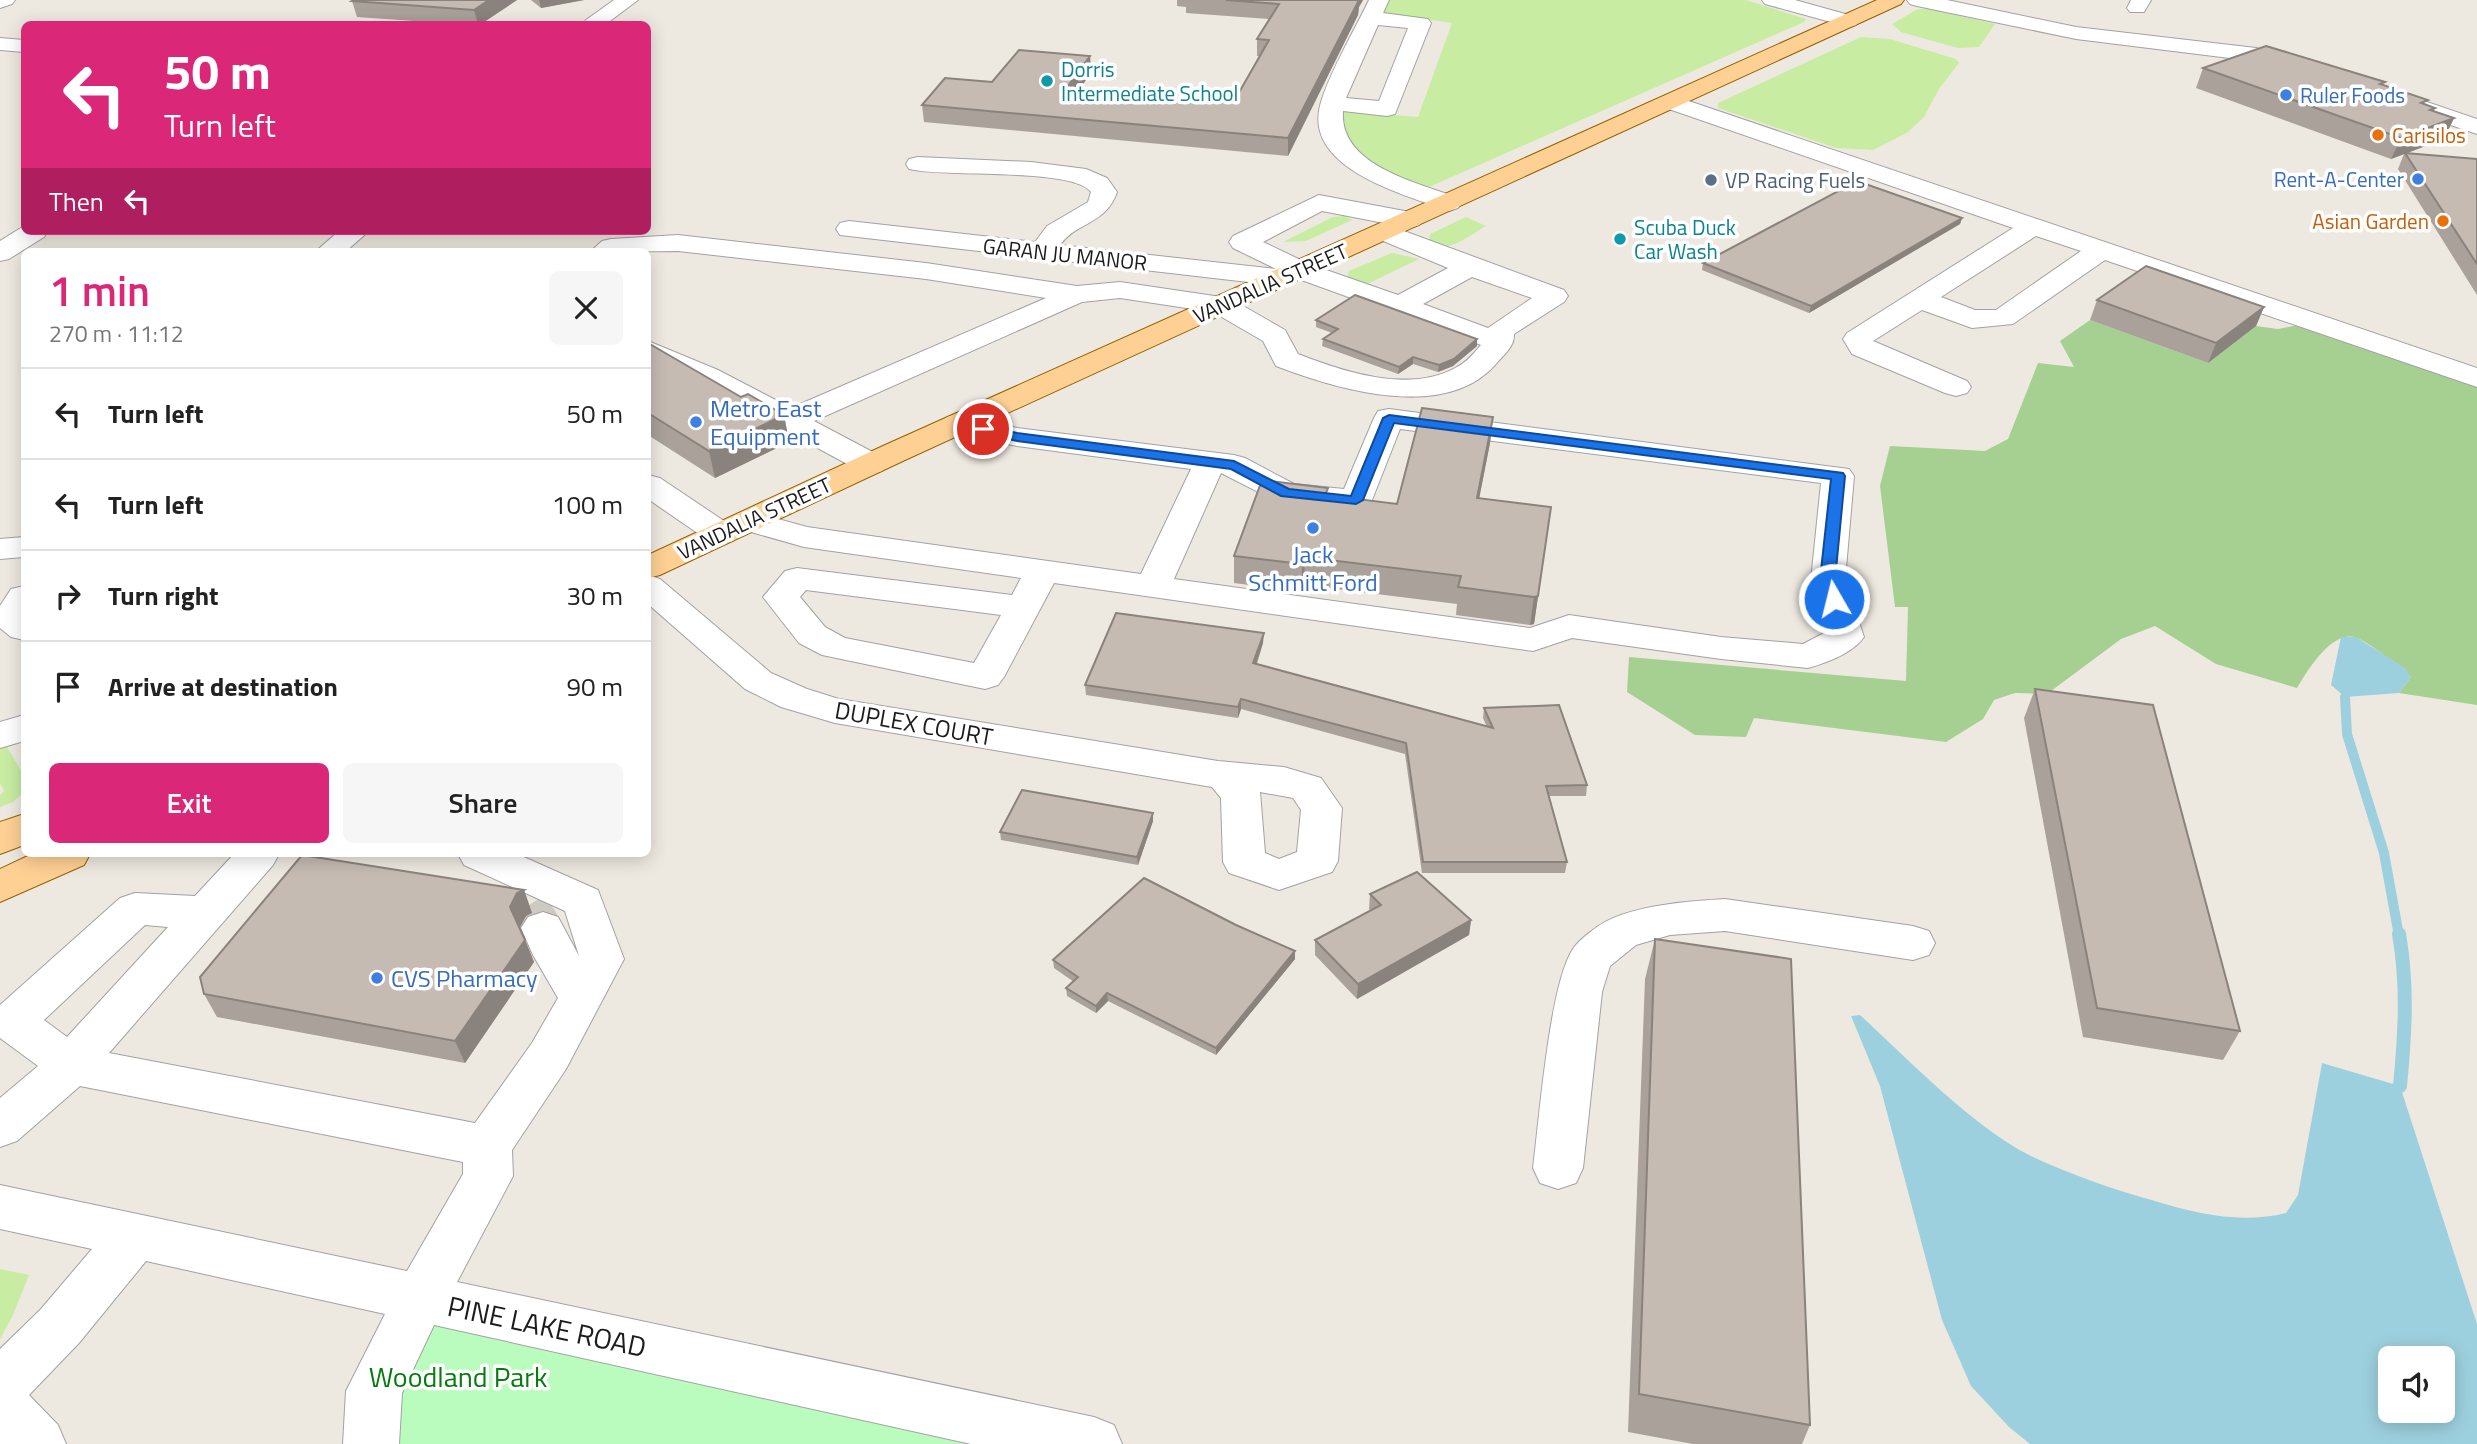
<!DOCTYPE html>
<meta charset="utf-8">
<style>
:root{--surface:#fff;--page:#f6f6f6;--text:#222;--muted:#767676;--line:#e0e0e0;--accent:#db2777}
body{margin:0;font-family:"Titillium Web",sans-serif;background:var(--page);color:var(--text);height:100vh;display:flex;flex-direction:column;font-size:26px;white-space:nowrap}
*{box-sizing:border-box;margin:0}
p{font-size:23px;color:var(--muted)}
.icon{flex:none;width:38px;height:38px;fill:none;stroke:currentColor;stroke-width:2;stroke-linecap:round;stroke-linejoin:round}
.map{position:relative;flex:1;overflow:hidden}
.drawer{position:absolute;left:21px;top:248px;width:630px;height:609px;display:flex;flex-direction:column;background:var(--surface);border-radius:10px;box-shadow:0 4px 18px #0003}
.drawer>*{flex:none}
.banner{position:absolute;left:21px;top:21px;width:630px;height:214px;border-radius:10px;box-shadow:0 4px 18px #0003;background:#db2777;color:#fff;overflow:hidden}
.buttons{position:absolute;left:2378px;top:1346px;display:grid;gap:14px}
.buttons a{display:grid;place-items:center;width:77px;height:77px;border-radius:10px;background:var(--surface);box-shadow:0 4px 18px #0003;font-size:35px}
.pin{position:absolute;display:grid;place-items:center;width:60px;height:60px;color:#fff;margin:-30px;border:4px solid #fff;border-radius:50%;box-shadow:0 2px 7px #0007}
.me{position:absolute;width:77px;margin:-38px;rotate:352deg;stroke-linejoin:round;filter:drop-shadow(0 0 5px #0008)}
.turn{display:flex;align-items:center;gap:24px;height:147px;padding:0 28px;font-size:32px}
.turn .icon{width:91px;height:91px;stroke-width:2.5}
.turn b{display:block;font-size:49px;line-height:60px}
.then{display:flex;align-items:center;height:66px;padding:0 28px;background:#0003;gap:14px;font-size:26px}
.round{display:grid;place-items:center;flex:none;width:74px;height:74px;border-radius:10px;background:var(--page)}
.headline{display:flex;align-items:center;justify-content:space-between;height:119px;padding:0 28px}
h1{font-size:42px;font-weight:600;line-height:52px;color:var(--accent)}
.button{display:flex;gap:14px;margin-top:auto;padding:14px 28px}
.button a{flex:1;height:80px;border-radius:10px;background:var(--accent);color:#fff;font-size:28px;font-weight:600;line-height:80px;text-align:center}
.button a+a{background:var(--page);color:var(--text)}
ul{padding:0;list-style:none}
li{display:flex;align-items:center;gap:21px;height:91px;padding:0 28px;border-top:2px solid var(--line)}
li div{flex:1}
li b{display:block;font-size:26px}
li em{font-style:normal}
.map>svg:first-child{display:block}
.grass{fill:#c7eca2}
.forest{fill:#a5d092}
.park{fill:#b9fcbe}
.water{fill:#9dd0de;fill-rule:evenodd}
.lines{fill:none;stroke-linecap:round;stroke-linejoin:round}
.stream-far1{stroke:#9dd0de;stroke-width:10}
.stream{stroke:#9dd0de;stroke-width:14}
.minor-tunnel{stroke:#cecac2;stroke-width:38;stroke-dasharray:38 19;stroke-linecap:butt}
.minor-casing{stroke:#a2a2a2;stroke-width:2}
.major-casing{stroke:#936100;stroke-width:2}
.minor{fill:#fff;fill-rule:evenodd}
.major{fill:#ffd094;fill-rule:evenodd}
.wall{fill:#a9a19a}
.shaded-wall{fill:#8a837d}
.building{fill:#c5bbb3;stroke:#8a837d;stroke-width:2}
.route{fill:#1a73e8;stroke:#114b97;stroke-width:2}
.culture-dot{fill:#0f9aa8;stroke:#fff;stroke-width:2.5}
.shop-dot{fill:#3f7fe0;stroke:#fff;stroke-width:2.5}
.food-dot{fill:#e8710a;stroke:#fff;stroke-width:2.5}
.service-dot{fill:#5c6f8a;stroke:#fff;stroke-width:2.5}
.labels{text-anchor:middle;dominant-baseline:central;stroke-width:7;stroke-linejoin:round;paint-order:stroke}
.far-culture-label{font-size:21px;fill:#0d838f;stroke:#fff;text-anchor:start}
.far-shop-label{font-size:21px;fill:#366cbe;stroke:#fff;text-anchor:start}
.far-food-label{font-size:21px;fill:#c56008;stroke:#fff;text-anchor:start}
.far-service-label{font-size:21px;fill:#4e5e75;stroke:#fff;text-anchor:start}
.far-street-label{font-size:21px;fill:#1b1b1b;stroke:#fff}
.shop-label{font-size:24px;fill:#366cbe;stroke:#fff;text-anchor:start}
.street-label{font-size:24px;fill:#1b1b1b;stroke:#fff}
.near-street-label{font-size:28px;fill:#1b1b1b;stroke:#fff}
.near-park-label{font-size:28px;fill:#057d0e;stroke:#fff}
</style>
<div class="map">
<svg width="2477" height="1444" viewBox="0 0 2477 1444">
<rect width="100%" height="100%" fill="#eee9e0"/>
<path class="grass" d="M1379 0H1746L1806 19 1804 22 1420 191 1369 170 1330 110 1418 117 1452 23 1375 12Z
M1918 9H1931L1995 24 1979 47 1958 48 1901 32 1892 24Z
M1861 37 1890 39 1956 59 1959 63 1939 89 1924 117 1908 132 1873 150 1836 148 1718 108V103Z
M1345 216 1352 220 1306 241 1283 242 1333 217Z
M1466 217 1486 226C1470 235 1445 257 1429 240L1430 234Z
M1392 253 1419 259 1361 287 1347 279 1349 271Z
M6 745 24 776V792L13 802 0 807V795L4 791 0 783V747Z
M0 1269 29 1275 12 1317 0 1339Z"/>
<path class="forest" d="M2090 320 2208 363 2256 326 2278 329 2313 322 2477 384V705L2399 693 2411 677C2396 666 2374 645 2357 638 2333 628 2307 671 2297 688L2216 664 2155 626 2121 639 2047 694 2015 693 1994 700 1983 719 1946 742 1754 718 1746 737 1695 735 1627 692 1629 657 1906 681 1908 607H1895L1880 486 1890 446 1985 451 2008 439 2038 363 2074 367 2060 341Z"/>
<path class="park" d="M420 1299 1111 1444H375Z"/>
<path class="water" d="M2341 637H2356L2405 668 2411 677 2399 693 2345 697 2331 685Z
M1860 1015C1908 1059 1972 1126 2029 1155 2069 1174 2112 1189 2155 1201 2197 1214 2242 1224 2286 1213L2298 1195 2322 1063 2400 1086 2477 1324V1444H2030L2009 1427 1971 1386 1942 1320 1880 1086 1851 1016ZM2390 1358H2443V1410H2390Z"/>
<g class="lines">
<path class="stream-far1" d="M2345 697 2347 734 2384 853 2399 936"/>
<path class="stream" d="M2399 934C2408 985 2405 1035 2400 1086"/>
<path class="minor-tunnel" d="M529 905 543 928"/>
<defs>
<path id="minor" d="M0 0H15L12 4 0 8Z
M614 0H638L606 24H583L586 20Z
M1369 0H1389L1383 13 1428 19 1431 23 1395 114 1387 116 1343 111C1339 166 1417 182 1458 198L1462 203 1458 208 1449 211 1440 208C1397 192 1301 166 1321 102 1331 70 1354 31 1369 0ZM1378 25 1408 28 1379 101 1346 98Z
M1762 0H1795L1856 17 1859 21 1856 25 1849 27 1765 4Z
M1907 0H1947L2076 27 2256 48 2300 61 2303 66 2300 71 2292 73 2254 61 2076 39 1917 6 1910 4Z
M2131 0H2151L2144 12H2130L2127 8Z
M0 38 24 40V52L0 50Z
M2383 87 2477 119V134L2375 99 2372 94 2375 89Z
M1671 95 2477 368V387L2105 260 2013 324 1972 328 1922 310 1873 341 1967 381 1971 387 1967 393 1956 396 1945 393 1852 354 1843 339 1847 333 2013 228 1663 107 1660 102 1663 97ZM2036 236 2081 251 1996 310H1975L1941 297Z
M918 157 1031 162 1086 169 1107 178 1117 192C1106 225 1077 221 1060 245L1276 269 1233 248 1229 242 1233 236 1319 195 1410 212 1419 215 1423 220 1419 225 1410 228 1322 211 1263 242 1309 264 1398 295 1448 268 1376 238 1372 232 1376 226 1385 224 1564 290 1568 296 1564 302 1514 334C1515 347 1503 355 1495 365 1444 422 1336 389 1276 366L1263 341 1213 312 1120 298 1082 302 814 421 882 457 887 464 882 471 871 474 860 471 696 382 648 361V341L718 370 791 408 1046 298 926 279 678 251 590 252 602 241 611 239 678 235 926 263 1077 286 1120 282 1221 297 1231 299 1285 330 1298 354C1344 372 1410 394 1457 367 1467 362 1474 353 1481 345L1296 278 1292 284 1282 286 840 235 836 229 840 223 849 221 1035 242 1047 226 1088 202 1091 192C1073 167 945 178 909 169L906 164 909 159ZM1472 277 1532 298 1488 328 1423 304Z
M24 226V231H48L44 237 9 259 0 261V241Z
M339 231H369L345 252H315Z
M1389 409 1849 469 1854 476 1845 580 1864 637C1853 653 1826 663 1808 668L1721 659 1572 638 1533 651 1054 583 1004 677 998 685 985 689 822 655 799 643 763 597 785 571 797 568 1012 595 1021 578 804 547 737 528 732 521 737 514 749 511 807 527 1141 574 1191 469 1017 446 947 431 942 424 947 417 958 415 1017 428 1234 455 1245 458 1294 484 1344 489 1374 418 1378 411ZM1400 429 1821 483 1811 580 1826 632 1803 644 1721 637 1569 615 1530 628 1174 579 1221 473 1274 500 1356 510 1368 507 1372 500ZM806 590 1001 615 974 663 845 638 825 627 800 597Z
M648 475 660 478 733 527 738 534 733 541 721 544 709 541 648 499Z
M24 537V557L0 559V539Z
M648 575 660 579 771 673 807 689 839 699 1218 761 1284 767 1321 778 1342 808 1338 861 1332 872 1279 890 1229 873 1223 862 1221 798 1212 787 835 723 781 707 745 689 648 604ZM1260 792 1293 798 1301 810 1297 852 1279 859 1265 853Z
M24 586V640L11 637 0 628V606L11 589Z
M24 715V741L0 748V722Z
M234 854H279L273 865 109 1053 475 1123 532 1043 558 998 533 955 521 928 528 917 543 912 558 917 579 956 565 911 464 865 458 854H517L598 890 624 959 566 1069 512 1150 513 1176 457 1282 1094 1417 1114 1425 1122 1444H971L434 1325 402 1393 399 1444H343L346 1391 385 1314 146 1261 79 1343 29 1395 58 1425 66 1444H0V1349L41 1309 92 1249 0 1229V1185L407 1271 463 1174V1162L80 1086 17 1141 0 1147V1098L38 1066 0 1038V1005L120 898 135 893 195 896ZM145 925 168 927 67 1037 44 1020Z
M1725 899 1913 926 1929 931 1935 943 1929 955 1913 960 1725 931 1670 935 1636 945 1610 966 1602 992 1583 1168 1576 1183 1558 1189 1540 1183 1533 1168C1539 1123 1550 973 1576 945 1583 937 1596 927 1605 922 1636 905 1690 901 1725 899Z"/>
<path id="major" d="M1877 0H1904L1901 4 905 460 660 575 648 578V555L883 446Z
M24 814V845L0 854V822Z
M32 854H90L84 865 0 902V869Z"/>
</defs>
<use href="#minor" class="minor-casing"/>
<use href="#major" class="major-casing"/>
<use href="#minor" class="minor"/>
<use href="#major" class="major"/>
</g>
<path class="wall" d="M354 0H517L481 24H456L357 17 352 1Z
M531 0H584L541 8Z
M1177 0H1363L1359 7 1358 15 1288 156 924 122 922 105 992 82 1090 56 1091 73 1079 90 1233 103 1260 56H1257V39L1269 19 1186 13V7L1177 6Z
M2203 68 2384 85 2435 108 2434 111 2454 118 2444 139 2407 153 2477 159V295L2398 169 2404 154 2391 159 2196 88Z
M1962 218 1960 224 1809 313 1702 270 1703 263Z
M2097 300 2264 307 2256 326 2208 363 2090 320Z
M1316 320 1477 339V346L1453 366 1438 372 1413 364 1398 374 1322 346 1323 339 1332 333 1316 327Z
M648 343 741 397 784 415 789 442 715 478 648 435Z
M1493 417 1490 443 1479 498 1551 507 1534 624 1530 625 1456 615 1457 604 1304 585 1302 592 1234 583V556L1328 496 1397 504Z
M1263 643 1257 664 1487 727 1483 718 1484 708 1587 785 1586 796H1548L1567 862 1565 873H1422L1405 754 1241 709 1238 718 1086 695 1085 685Z
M2035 689 2240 1031 2223 1060 2083 1037 2024 718Z
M1153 813V821L1138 865 1001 840 1000 832Z
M524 890 532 913 526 916 520 927 534 962 465 1063 217 1017 204 994Z
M1370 894 1471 920 1469 935 1357 999 1315 955V940L1371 911 1369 909Z
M1236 925 1295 951V959L1216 1055 1108 1001 1096 1013 1067 996 1066 988 1074 982 1054 968 1053 960Z
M1655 939 1810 1425 1802 1444H1693L1628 1432 1645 979Z"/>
<path class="shaded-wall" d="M489 0H517L481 24H478L474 10Z
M539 0H584L541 8Z
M1356 0H1363L1359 7 1358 15 1288 156V138Z
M1090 56 1091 73 1067 106 1066 89Z
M2454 118 2444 139 2391 159 2401 138Z
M1962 218 1960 224 1809 313 1811 306Z
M2264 307 2256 326 2208 363 2216 343Z
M1477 339V346L1453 366 1438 372 1439 365Z
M1413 357V364L1398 374 1399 367Z
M784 415 789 442 715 478 709 451Z
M1493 417 1490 443 1474 525 1477 498Z
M1551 507 1534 624 1530 625 1534 597Z
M1305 557 1304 585 1302 592V564Z
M1264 633 1263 643 1253 673V663Z
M1241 699V709L1238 718V707Z
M1153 813V821L1138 865 1137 857Z
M524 890 532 913 526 916 519 929 510 907 517 893Z
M1471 920 1469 935 1357 999 1358 984Z
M525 940 534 962 465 1063 455 1041Z
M1295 951V959L1216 1055V1048Z
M1107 993 1108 1001 1096 1013V1006Z"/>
<path class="building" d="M354 0H489L474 10 352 1Z
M1226 0H1359L1288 138 922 105 945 78 992 82 1019 50 1090 56 1066 89 1233 103 1269 40 1257 39 1279 4Z
M2266 46 2385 82 2380 84 2428 100 2421 103 2435 108 2430 110 2454 118 2401 138 2203 68Z
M2405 153 2477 159V264Z
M1857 181 1962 218 1811 306 1703 263Z
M2146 266 2264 307 2216 343 2097 300Z
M1355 295 1477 339 1454 359 1439 365 1413 357 1399 367 1323 339 1338 329 1316 320Z
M648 343 741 397 748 394 784 415 709 451 648 413Z
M1422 408 1493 417 1477 498 1551 507 1538 596 1534 597 1458 587 1461 576 1305 557 1302 564 1234 556 1262 480 1328 488 1325 495 1397 504Z
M1116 613 1264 633 1253 663 1493 728 1484 708 1559 705 1587 785 1546 786 1567 862H1423L1406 743 1241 699 1238 707 1085 685Z
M2035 689 2153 705 2240 1031 2097 1008Z
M1022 790 1153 813 1137 857 1000 832Z
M302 855 524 890 517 893 510 907 525 940 455 1041 204 994 200 977Z
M1417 872 1471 920 1358 984 1315 940 1381 905 1370 894Z
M1144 878 1236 925 1295 951 1216 1048 1107 993 1096 1006 1066 988 1078 977 1053 960Z
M1655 939 1791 959 1810 1425 1639 1394Z"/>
<path class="route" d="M1389 415 1843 473 1845 476 1835 580 1841 599 1839 602H1828L1820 580 1831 479 1394 423 1363 500 1356 504 1281 496 1231 469 1017 441 978 432 976 429 983 425 1017 433 1234 461 1289 489 1351 496 1383 418Z"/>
<g class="culture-dot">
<circle cx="1047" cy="81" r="7"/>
<circle cx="1620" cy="239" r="7"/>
</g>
<g class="shop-dot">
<circle cx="2286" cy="95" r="7"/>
<circle cx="2418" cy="179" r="7"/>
<circle cx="696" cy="422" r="7"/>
<circle cx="1313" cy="528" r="7"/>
<circle cx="377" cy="978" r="7"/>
</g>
<g class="food-dot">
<circle cx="2378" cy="135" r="7"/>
<circle cx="2443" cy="221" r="7"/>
</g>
<circle class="service-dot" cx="1711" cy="180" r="7"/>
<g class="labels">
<g class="far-culture-label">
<text x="1061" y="69">Dorris<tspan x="1061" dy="24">Intermediate School</tspan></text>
<text x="1634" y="227">Scuba Duck<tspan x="1634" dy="24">Car Wash</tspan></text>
</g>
<g class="far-shop-label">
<text x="2300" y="95">Ruler Foods</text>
<text x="2404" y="179" text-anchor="end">Rent-A-Center</text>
</g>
<g class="far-food-label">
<text x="2392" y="135">Carisilos</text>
<text x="2429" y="221" text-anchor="end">Asian Garden</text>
</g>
<g class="far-service-label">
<text x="1725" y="180">VP Racing Fuels</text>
</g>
<g class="far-street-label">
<text transform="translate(1065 254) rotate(6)">GARAN JU MANOR</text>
<text transform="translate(1270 283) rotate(-24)">VANDALIA STREET</text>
<text transform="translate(754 518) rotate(-25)">VANDALIA STREET</text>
</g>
<g class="shop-label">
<text x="710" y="408">Metro East<tspan x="710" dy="28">Equipment</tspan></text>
<text x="1313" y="554" text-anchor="middle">Jack<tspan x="1313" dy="28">Schmitt Ford</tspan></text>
<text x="391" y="978">CVS Pharmacy</text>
</g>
<g class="street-label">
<text transform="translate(914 723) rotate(10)">DUPLEX COURT</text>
</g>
<g class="near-street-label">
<text transform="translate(547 1326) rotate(12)">PINE LAKE ROAD</text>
</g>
<g class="near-park-label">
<text x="458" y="1376">Woodland Park</text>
</g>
</g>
</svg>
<div class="buttons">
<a><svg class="icon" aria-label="sound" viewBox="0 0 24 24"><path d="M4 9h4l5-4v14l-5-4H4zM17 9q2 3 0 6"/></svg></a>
</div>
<div class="pin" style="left:983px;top:429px;background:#d93025"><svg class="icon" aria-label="arrive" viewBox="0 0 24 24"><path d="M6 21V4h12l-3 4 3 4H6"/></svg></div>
<svg class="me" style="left:1834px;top:599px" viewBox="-20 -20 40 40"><circle r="17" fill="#1a73e8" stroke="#fff" stroke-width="3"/><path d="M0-11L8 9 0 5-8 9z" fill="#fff"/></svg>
<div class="banner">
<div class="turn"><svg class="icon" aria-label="left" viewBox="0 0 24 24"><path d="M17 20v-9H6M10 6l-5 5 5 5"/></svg><div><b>50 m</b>Turn left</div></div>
<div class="then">Then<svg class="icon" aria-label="left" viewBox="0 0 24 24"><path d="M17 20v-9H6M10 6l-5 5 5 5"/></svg></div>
</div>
<section class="drawer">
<div class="headline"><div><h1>1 min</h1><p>270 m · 11:12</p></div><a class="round"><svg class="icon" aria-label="close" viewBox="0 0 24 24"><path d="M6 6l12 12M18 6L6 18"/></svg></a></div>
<ul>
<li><svg class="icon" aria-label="left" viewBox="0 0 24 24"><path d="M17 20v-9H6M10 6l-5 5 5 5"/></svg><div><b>Turn left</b></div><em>50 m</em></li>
<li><svg class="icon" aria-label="left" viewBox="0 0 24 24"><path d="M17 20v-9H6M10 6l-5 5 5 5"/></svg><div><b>Turn left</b></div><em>100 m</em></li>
<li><svg class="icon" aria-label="right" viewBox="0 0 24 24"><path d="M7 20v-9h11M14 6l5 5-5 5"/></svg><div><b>Turn right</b></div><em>30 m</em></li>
<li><svg class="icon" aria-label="arrive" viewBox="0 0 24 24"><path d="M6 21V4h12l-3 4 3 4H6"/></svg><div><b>Arrive at destination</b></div><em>90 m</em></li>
</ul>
<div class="button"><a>Exit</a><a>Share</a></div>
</section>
</div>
